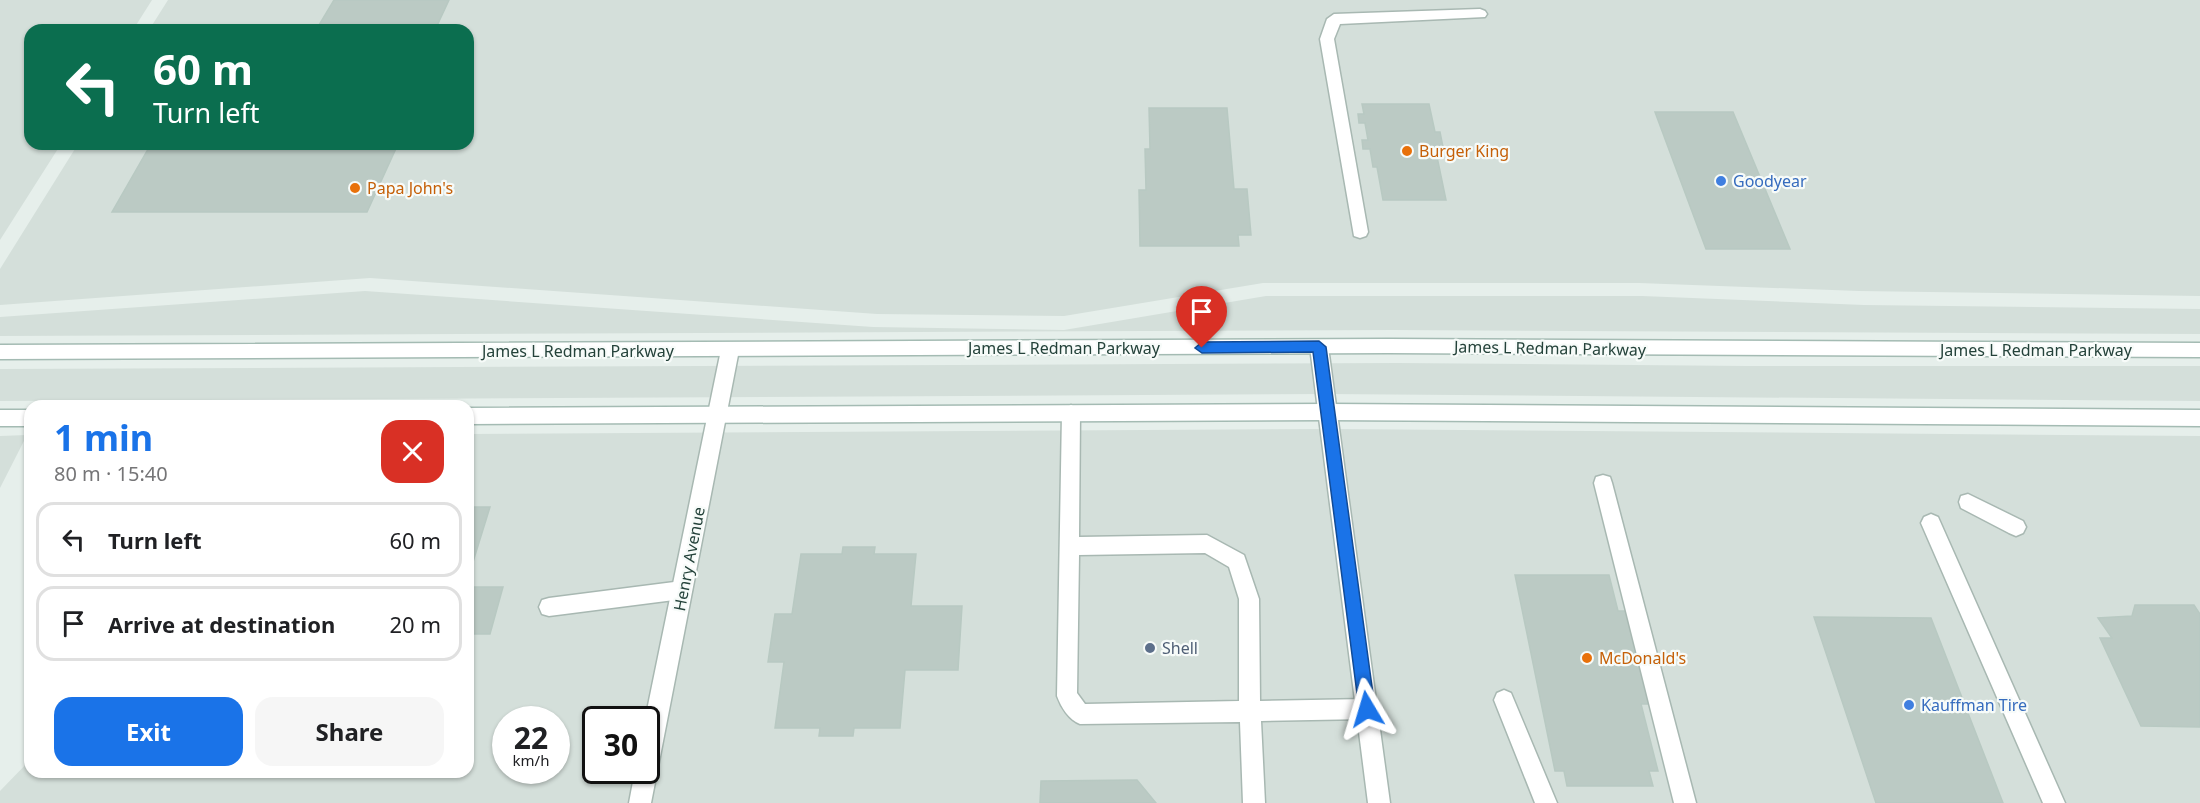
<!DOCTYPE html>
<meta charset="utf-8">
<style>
:root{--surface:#fff;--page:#f6f6f6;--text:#202124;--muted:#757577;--line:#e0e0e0;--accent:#1a73e8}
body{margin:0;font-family:"Noto Sans",sans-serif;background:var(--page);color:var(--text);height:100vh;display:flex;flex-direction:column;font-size:22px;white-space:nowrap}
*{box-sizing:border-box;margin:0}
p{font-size:20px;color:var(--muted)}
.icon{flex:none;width:33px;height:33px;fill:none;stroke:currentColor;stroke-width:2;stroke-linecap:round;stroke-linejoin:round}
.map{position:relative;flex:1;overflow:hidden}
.sheet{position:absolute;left:24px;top:400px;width:450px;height:378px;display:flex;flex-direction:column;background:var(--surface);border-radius:18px;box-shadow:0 2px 4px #0004}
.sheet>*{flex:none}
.hud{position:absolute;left:24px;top:24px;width:450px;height:126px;border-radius:18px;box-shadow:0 2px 4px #0004;background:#0b6e4f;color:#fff;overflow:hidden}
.speed{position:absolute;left:492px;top:706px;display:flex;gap:12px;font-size:30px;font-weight:700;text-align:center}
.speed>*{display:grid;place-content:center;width:78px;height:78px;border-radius:50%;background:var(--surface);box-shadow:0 2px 4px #0004;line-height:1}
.speed small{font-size:15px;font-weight:400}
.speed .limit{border:3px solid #111;border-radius:9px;background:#fff;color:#111}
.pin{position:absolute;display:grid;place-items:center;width:51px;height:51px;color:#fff;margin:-62px -26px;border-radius:50% 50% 50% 0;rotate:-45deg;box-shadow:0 0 6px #0007}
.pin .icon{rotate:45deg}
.me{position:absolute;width:66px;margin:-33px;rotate:353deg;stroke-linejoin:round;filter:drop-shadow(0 0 4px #0008)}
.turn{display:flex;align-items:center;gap:21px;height:126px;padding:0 30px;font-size:27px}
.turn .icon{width:78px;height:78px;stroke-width:2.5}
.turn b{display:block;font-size:42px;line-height:51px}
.round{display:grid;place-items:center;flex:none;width:63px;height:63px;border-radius:18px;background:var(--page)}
.headline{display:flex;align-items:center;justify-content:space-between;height:102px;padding:0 30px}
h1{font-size:36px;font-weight:700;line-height:45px;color:var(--accent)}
.cta{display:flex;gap:12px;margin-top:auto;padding:12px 30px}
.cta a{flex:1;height:69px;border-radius:18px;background:var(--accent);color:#fff;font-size:24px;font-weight:700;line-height:69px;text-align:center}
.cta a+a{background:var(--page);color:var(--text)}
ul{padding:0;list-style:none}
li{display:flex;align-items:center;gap:18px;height:75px;margin:0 12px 9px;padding:0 18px;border:3px solid var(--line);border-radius:18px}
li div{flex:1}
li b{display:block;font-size:22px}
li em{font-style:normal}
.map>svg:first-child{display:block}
.built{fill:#d4dfda;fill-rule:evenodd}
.building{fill:#bbcac4;stroke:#b8c9c2;stroke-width:1.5}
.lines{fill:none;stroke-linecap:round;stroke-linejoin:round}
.service-casing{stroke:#a8b8b2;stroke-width:3}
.minor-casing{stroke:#a8b8b2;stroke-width:3}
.secondary-casing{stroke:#a4bbb3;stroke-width:3}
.service{fill:#fff;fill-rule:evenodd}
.minor{fill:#fff;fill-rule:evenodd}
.secondary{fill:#fff;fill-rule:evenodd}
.route{fill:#1a73e8;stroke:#114b97;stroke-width:1.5}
.food-dot{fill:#e8710a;stroke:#f7fbf9;stroke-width:2}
.shop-dot{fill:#3f7fe0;stroke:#f7fbf9;stroke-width:2}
.service-dot{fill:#5c6f8a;stroke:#f7fbf9;stroke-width:2}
.labels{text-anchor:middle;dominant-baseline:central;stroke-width:4.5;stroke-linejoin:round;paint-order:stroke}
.food-label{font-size:16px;fill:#c56008;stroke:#f7fbf9;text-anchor:start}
.shop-label{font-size:16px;fill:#366cbe;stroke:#f7fbf9;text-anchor:start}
.street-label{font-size:16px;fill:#24423a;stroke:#f7fbf9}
.service-label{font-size:16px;fill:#4e5e75;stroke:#f7fbf9;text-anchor:start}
</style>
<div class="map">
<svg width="2200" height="803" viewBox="0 0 2200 803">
<rect width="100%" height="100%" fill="#e6efeb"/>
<path class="built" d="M0 0H152L133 30H30V144H61L0 240Z
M168 0H2200V296L1859 291 1639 283H1263L1064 316 877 314 370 278 0 305V269L78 144H468V30H149Z
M365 291 873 327 1064 330 1266 296H1642L1864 305 2200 309V334L1393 330 0 336V317Z
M1398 363 1746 366H2200V401L1326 394 0 401V369Z
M1331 429 2200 436V803H0V791L30 760V772H468V434ZM506 720H556V771H506ZM596 720H646V771H596Z
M27 435 0 488V436Z"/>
<path class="building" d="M334 0H449L435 30H316Z
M1362 104H1429L1435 132H1440L1444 152H1436L1446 200H1383L1377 167H1373L1370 149H1363L1362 140H1368L1365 123H1359L1358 114H1364Z
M1149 108H1227L1234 189H1247L1251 235H1238L1239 246H1140L1139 190H1146L1145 149H1150Z
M1655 112H1733L1790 249H1706Z
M151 144H398L367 212H112Z
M468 507H490L468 578Z
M843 547H875L874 554H916L911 606H962L958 670H905L900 728H854L853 736H819L820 728H775L784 662H768L775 614H792L801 554H842Z
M1515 575H1609L1618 611H1630L1654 704H1641L1658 771H1649L1653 786H1567L1564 771H1555Z
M468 587H503L490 634H468Z
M2135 605H2194L2200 614V727L2141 726 2100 638H2112L2098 618 2132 616Z
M1814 617 1931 618 2003 803H1876Z
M1137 780 1156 803H1040L1041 781Z"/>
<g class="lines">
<defs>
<path id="service" d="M1480 9 1485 11 1487 14 1485 17 1340 24 1334 39 1368 232 1366 236 1360 238 1354 236 1320 39 1327 19 1334 14Z
M1071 405 1077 408 1080 413 1079 537 1207 535 1244 555 1259 599 1260 701 1367 699 1374 702 1377 709 1374 716 1367 719 1261 721 1265 803H1243L1240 722 1080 724C1069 720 1061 707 1057 696L1062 413 1065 408ZM1205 553 1229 567 1239 599V701L1085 704 1077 693 1079 555Z
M1603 475 1610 477 1612 483 1696 803H1674L1594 483 1596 477Z
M1968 494 2023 521 2026 527 2023 533 2016 536 2009 533 1961 508 1959 502 1961 496Z
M1931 514 1938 517 2065 803H2043L1921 523 1924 517Z
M682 581 689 584 692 590 689 596 682 599 549 616 542 614 539 607 542 600 549 598Z
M1504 690 1511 693 1557 803H1535L1494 700 1497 693Z"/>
<path id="minor" d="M1319 340 1325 342 1328 347 1390 803H1368L1310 347 1313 342Z
M730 343 736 345 739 350 651 803H629L635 771H646L645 720 721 350 724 345Z"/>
<path id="secondary" d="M1388 339 2200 343V357L1388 353 0 359V345Z
M1328 404 2200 410V426L1328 420 468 424V408Z
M0 410H30V426H0Z"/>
</defs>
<use href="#service" class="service-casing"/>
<use href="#minor" class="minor-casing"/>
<use href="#secondary" class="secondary-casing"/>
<use href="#service" class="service"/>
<use href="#minor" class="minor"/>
<use href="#secondary" class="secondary"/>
</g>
<path class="route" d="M1319 341 1326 347 1375 709 1373 715 1367 717 1362 715 1359 709 1313 352 1202 353 1195 348 1202 342Z"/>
<g class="food-dot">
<circle cx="1407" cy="151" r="6"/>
<circle cx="355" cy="188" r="6"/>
<circle cx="1587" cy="658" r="6"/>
</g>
<g class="shop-dot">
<circle cx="1721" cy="181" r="6"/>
<circle cx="1909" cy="705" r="6"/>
</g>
<circle class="service-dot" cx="1150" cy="648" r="6"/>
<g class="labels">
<g class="food-label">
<text x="1419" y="151">Burger King</text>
<text x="367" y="188">Papa John's</text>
<text x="1599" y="658">McDonald's</text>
</g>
<g class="shop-label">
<text x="1733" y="181">Goodyear</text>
<text x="1921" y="705">Kauffman Tire</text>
</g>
<g class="street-label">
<text x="1064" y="348">James L Redman Parkway</text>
<text transform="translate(1550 348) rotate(1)">James L Redman Parkway</text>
<text x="2036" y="350">James L Redman Parkway</text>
<text x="578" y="351">James L Redman Parkway</text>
<text transform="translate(689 559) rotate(-79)">Henry Avenue</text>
</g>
<g class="service-label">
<text x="1162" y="648">Shell</text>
</g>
</g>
</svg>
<div class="speed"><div>22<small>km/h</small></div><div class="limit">30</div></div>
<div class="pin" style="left:1202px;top:348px;background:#d93025"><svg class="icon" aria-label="arrive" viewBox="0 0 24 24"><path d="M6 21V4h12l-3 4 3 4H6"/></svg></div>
<svg class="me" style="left:1367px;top:709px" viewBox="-20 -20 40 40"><path d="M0-17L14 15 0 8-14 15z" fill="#1a73e8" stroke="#fff" stroke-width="4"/></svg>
<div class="hud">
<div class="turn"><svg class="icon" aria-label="left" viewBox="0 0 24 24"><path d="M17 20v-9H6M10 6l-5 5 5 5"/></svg><div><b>60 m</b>Turn left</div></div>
</div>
<section class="sheet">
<div class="headline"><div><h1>1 min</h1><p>80 m · 15:40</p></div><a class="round" style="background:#d93025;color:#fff"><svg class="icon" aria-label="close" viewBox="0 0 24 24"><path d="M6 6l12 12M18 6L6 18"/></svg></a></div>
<ul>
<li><svg class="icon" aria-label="left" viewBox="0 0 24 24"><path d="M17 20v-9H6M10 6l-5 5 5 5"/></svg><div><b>Turn left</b></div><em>60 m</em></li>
<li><svg class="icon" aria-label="arrive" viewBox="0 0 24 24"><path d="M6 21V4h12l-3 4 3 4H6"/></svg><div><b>Arrive at destination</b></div><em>20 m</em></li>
</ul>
<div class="cta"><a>Exit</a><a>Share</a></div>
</section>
</div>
